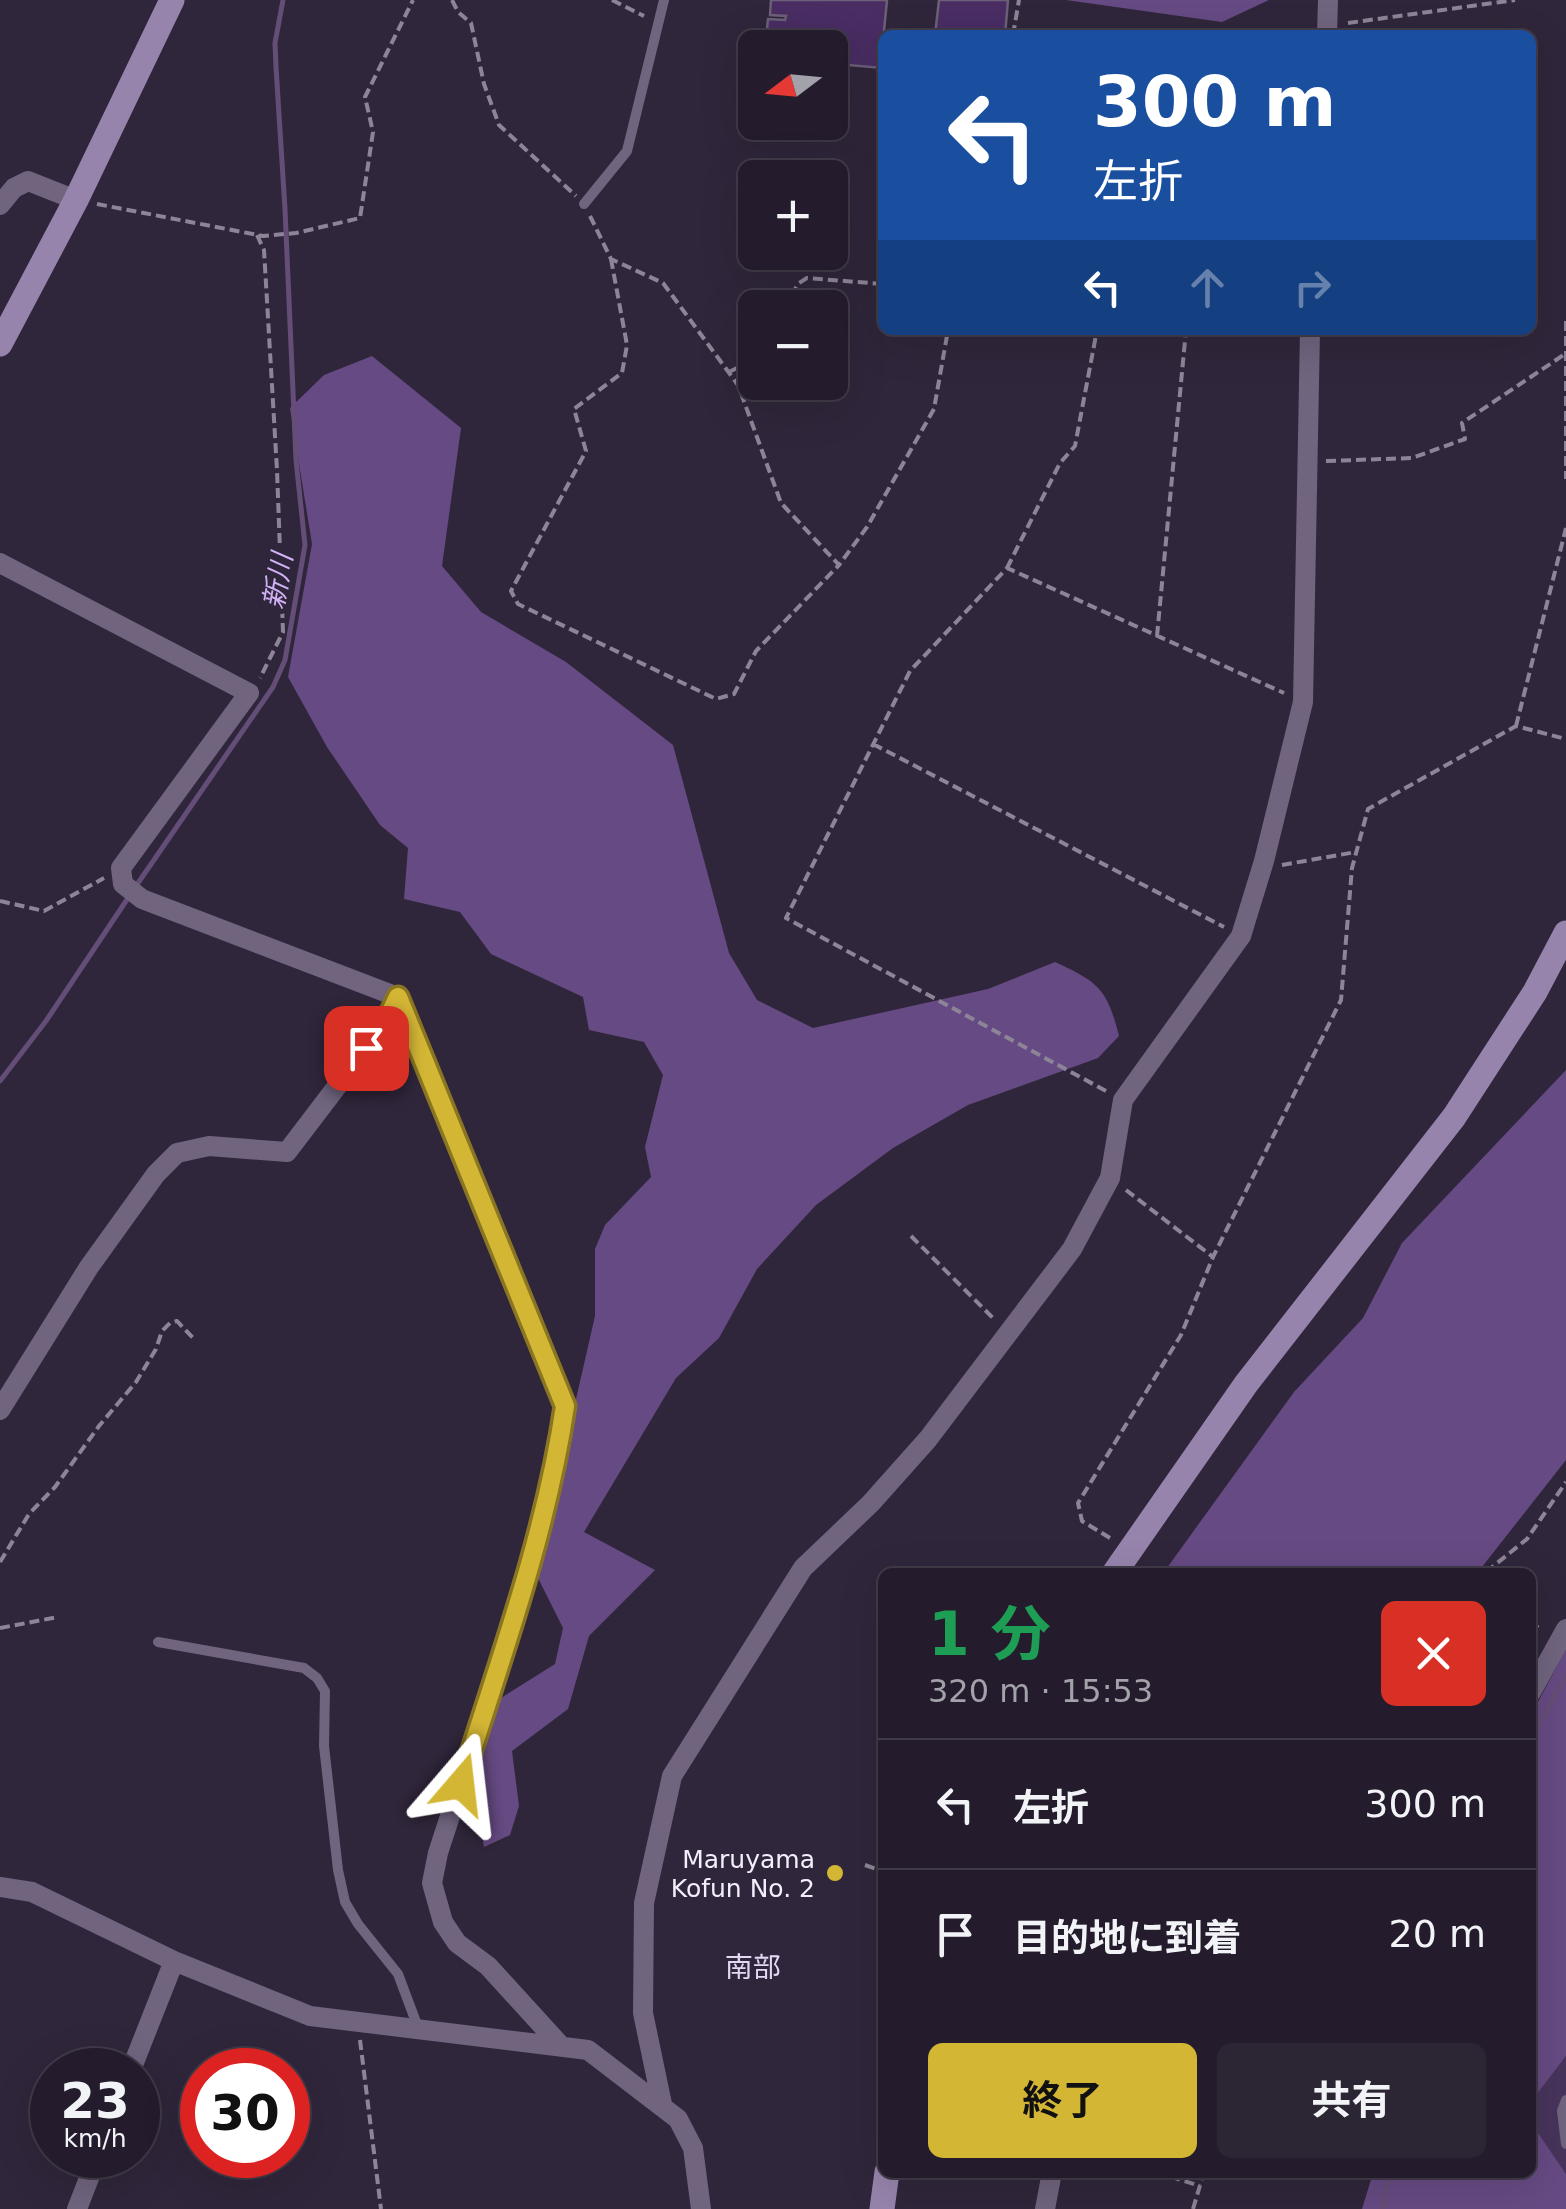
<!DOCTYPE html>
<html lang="ja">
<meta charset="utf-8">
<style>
:root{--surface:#241c2c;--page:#2c2534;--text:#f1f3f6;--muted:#a3a1a9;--line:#413a48;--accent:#d4b635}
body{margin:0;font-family:"DejaVu Sans","Noto Sans JP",sans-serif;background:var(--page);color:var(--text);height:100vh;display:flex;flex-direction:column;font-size:38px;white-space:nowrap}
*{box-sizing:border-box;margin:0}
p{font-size:32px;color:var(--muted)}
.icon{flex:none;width:55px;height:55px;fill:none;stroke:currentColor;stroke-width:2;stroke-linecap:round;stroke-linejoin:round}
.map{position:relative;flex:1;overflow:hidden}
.side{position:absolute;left:878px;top:1568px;width:658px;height:610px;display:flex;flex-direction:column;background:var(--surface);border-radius:15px;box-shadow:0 10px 40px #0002,0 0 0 2px var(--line)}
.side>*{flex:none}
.banner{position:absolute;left:878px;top:30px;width:658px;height:305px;border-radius:15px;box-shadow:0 10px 40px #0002,0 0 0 2px var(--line);background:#1a4fa0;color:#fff;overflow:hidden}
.needle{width:65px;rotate:254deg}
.buttons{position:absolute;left:738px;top:30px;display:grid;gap:20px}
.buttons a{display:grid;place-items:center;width:110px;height:110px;border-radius:15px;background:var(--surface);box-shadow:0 10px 40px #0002,0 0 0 2px var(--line);font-size:50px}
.speed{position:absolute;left:30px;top:2048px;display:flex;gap:20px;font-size:50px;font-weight:700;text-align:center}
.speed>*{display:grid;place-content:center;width:130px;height:130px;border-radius:50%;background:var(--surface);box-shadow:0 10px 40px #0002,0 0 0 2px var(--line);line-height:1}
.speed small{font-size:25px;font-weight:400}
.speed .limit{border:15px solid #d22;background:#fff;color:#111}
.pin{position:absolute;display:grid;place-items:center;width:85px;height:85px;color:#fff;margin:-42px;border-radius:20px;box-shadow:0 5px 15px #0006}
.me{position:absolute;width:110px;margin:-55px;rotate:17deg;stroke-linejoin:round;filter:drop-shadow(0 0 8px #0008)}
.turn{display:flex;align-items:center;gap:35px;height:210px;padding:0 50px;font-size:45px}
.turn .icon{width:130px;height:130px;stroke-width:2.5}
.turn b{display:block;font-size:70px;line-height:85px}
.lanes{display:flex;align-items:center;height:95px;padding:0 50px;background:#0003;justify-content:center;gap:50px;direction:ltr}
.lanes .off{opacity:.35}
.round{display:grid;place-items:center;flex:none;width:105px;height:105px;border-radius:15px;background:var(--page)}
.overview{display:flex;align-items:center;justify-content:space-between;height:170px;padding:0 50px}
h1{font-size:60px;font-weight:700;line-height:75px;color:#1e9e55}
.primary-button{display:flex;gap:20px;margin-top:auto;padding:20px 50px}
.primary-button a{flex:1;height:115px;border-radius:15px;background:var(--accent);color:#111;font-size:40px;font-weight:700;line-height:115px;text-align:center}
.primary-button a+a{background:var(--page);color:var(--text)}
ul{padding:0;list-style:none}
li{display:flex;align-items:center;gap:30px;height:130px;padding:0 50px;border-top:2px solid var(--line)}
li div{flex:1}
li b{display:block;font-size:38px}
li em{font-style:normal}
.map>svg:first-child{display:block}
.green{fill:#47345c}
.forest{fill:#664a83}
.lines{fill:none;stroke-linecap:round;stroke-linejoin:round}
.stream{stroke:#644e77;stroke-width:5}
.building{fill:#492d63;stroke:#6b6078;stroke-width:2.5}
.path{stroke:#8d8597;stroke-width:4;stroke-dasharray:10 5;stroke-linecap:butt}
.lane{stroke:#70647e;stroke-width:10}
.street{stroke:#70647e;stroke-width:20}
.secondary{stroke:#9784ad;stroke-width:25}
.route-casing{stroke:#8a7622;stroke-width:25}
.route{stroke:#d4b635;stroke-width:18}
.poi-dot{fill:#d4b635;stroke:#30263b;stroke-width:4}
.labels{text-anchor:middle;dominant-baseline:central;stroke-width:10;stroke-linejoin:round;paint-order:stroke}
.poi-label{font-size:25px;fill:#f4eefc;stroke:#30263b;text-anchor:end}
.water-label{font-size:28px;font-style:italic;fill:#d1b1f5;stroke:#30263b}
.neighbourhood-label{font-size:28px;fill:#e3d7f3;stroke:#30263b}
</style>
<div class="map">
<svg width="1566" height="2209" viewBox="0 0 1566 2209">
<rect width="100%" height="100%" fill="#30263b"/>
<path class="green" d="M1566 2056V2174L1536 2131 1537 2094Z"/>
<path class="forest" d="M1066 0H1269L1222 22Z
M372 356 461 428 442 566 481 612 566 662 673 745 729 953 757 1000 813 1028 988 989 1055 962C1098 982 1107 988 1119 1036L1098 1058 968 1105 893 1148 816 1205 757 1269 719 1338 676 1378 584 1532 655 1570 589 1636 568 1709 512 1751 519 1806 510 1835 484 1847 473 1784 501 1698 555 1664 563 1628 536 1574 595 1316V1249L605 1225 651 1177 645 1147 663 1075 644 1042 589 1030 583 997 491 954 460 912 404 899 408 848 380 825 327 747 288 677 312 544 290 408 324 375Z
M1566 1070V1460L1478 1572H1164L1294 1392 1363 1318 1402 1243Z
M1566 1649V2056L1537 2094 1536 2130 1566 2174V2209H1362L1373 2173 1530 2172V1717Z"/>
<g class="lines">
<path class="stream" d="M136 886 273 687 285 660 305 545 296 460 285 209 276 67 275 43 283 0
M0 1081 46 1021 130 895
M1530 1742 1566 1675
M1382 2209 1390 2172"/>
</g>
<path class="building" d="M771 0H887L884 31 921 35H882V68L837 64 836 76H830V48H765L768 19 785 20 786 16 770 15Z
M939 0H1008L1005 35H935Z"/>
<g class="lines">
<path class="path" d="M452 0 458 12 471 23 484 84 499 125 576 196
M612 0 644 16
M1348 23 1515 0
M1013 35 1019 0
M97 204 263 236 296 233 360 218 373 132 365 97 413 0
M590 216 611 259 663 283 738 385 781 503 839 565 867 527 934 409 948 330
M257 235 264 250 277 470 283 632 260 678
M611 259 627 345 622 373 574 409 586 451 511 591 518 604 716 699 734 694 756 651 839 565
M783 308 799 283 807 278 882 284
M1566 321V479
M729 372 755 359
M1326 461 1412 458 1465 439 1462 423 1565 354
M1007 568 1060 463 1075 446 1097 330
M1157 636 1186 330
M1516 726 1566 528
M873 744 1224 927
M1282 865 1356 852
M0 901 44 911 104 878
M1106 1091 786 918 910 671 1007 568 1284 693
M1126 1190 1213 1257
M911 1236 995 1320
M1110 1538 1082 1521 1078 1503 1181 1335 1213 1257 1341 1000 1352 868 1368 809 1516 726 1566 739
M0 1562 29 1514 55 1487 99 1426 136 1382 156 1349 162 1331 170 1323 177 1321 193 1338
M1486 1572 1527 1539 1566 1482
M1530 1622 1542 1630
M0 1628 58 1617
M865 1865 882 1871
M360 2040 381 2209
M1156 2172 1200 2186
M1193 2209 1204 2172"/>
<path class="lane" d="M584 204 627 151 664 0
M158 1642 304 1668 317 1678 325 1691 324 1746 338 1870 345 1902 358 1924 398 1974 419 2030
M1566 2100 1562 2111 1566 2144"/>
<path class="street" d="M1327 35 1328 0
M0 205 14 188 28 181 76 200
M0 563 249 693 121 868 123 884 142 899 398 997 565 1406 558 1456 508 1638 438 1853 432 1883 443 1922 457 1943 488 1966 561 2046
M0 1410 89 1267 156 1174 177 1153 209 1146 287 1152 386 1022 398 997
M1530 1694 1566 1629
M0 1887 32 1892 174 1961 310 2016 588 2050 678 2119 693 2148 701 2209
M131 2070 174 1961
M662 2104 643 2013 644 1903 672 1776 803 1568 871 1503 928 1439 1072 1249 1110 1178 1123 1100 1241 936 1264 861 1303 702 1310 330
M77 2209 98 2155
M1045 2209 1052 2172"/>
<path class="secondary" d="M0 344 76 200 172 0
M1115 1572 1246 1384 1454 1117 1535 992 1566 933
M882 2209 887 2172"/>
</g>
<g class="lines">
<defs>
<path id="route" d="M366 1048 386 1022 398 997 565 1406C546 1535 500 1660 461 1784"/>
</defs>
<use href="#route" class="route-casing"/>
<use href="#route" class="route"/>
</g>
<circle class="poi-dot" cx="835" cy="1873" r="10"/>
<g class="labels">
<g class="poi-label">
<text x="815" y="1859">Maruyama<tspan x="815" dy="29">Kofun No. 2</tspan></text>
</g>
<g class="water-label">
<text transform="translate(278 581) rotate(-80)">新川</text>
</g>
<g class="neighbourhood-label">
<text x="753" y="1967">南部</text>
</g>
</g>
</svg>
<div class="buttons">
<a><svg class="needle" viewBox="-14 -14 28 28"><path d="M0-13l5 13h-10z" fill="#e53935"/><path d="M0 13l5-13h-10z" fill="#a3a1a9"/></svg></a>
<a>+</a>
<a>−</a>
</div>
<div class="speed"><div>23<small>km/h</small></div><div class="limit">30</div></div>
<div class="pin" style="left:366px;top:1048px;background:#d93025"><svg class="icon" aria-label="arrive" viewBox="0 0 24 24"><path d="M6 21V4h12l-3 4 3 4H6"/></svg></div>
<svg class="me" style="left:461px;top:1784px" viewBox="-20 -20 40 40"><path d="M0-17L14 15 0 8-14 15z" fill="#d4b635" stroke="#fff" stroke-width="4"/></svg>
<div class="banner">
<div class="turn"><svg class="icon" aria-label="left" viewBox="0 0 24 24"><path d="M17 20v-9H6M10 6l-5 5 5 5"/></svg><div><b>300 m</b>左折</div></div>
<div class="lanes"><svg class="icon" aria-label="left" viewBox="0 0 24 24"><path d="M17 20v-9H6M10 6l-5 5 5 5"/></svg><svg class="icon off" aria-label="ahead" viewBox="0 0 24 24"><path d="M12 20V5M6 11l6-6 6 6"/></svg><svg class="icon off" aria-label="right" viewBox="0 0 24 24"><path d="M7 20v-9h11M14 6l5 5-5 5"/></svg></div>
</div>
<section class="side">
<div class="overview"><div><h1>1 分</h1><p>320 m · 15:53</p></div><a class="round" style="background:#d93025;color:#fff"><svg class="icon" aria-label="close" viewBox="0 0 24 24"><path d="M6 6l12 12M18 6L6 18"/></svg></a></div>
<ul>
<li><svg class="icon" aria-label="left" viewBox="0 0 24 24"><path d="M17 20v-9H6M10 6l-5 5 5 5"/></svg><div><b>左折</b></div><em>300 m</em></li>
<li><svg class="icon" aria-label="arrive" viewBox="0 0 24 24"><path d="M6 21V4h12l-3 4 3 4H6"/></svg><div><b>目的地に到着</b></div><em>20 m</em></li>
</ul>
<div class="primary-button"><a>終了</a><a>共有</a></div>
</section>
</div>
